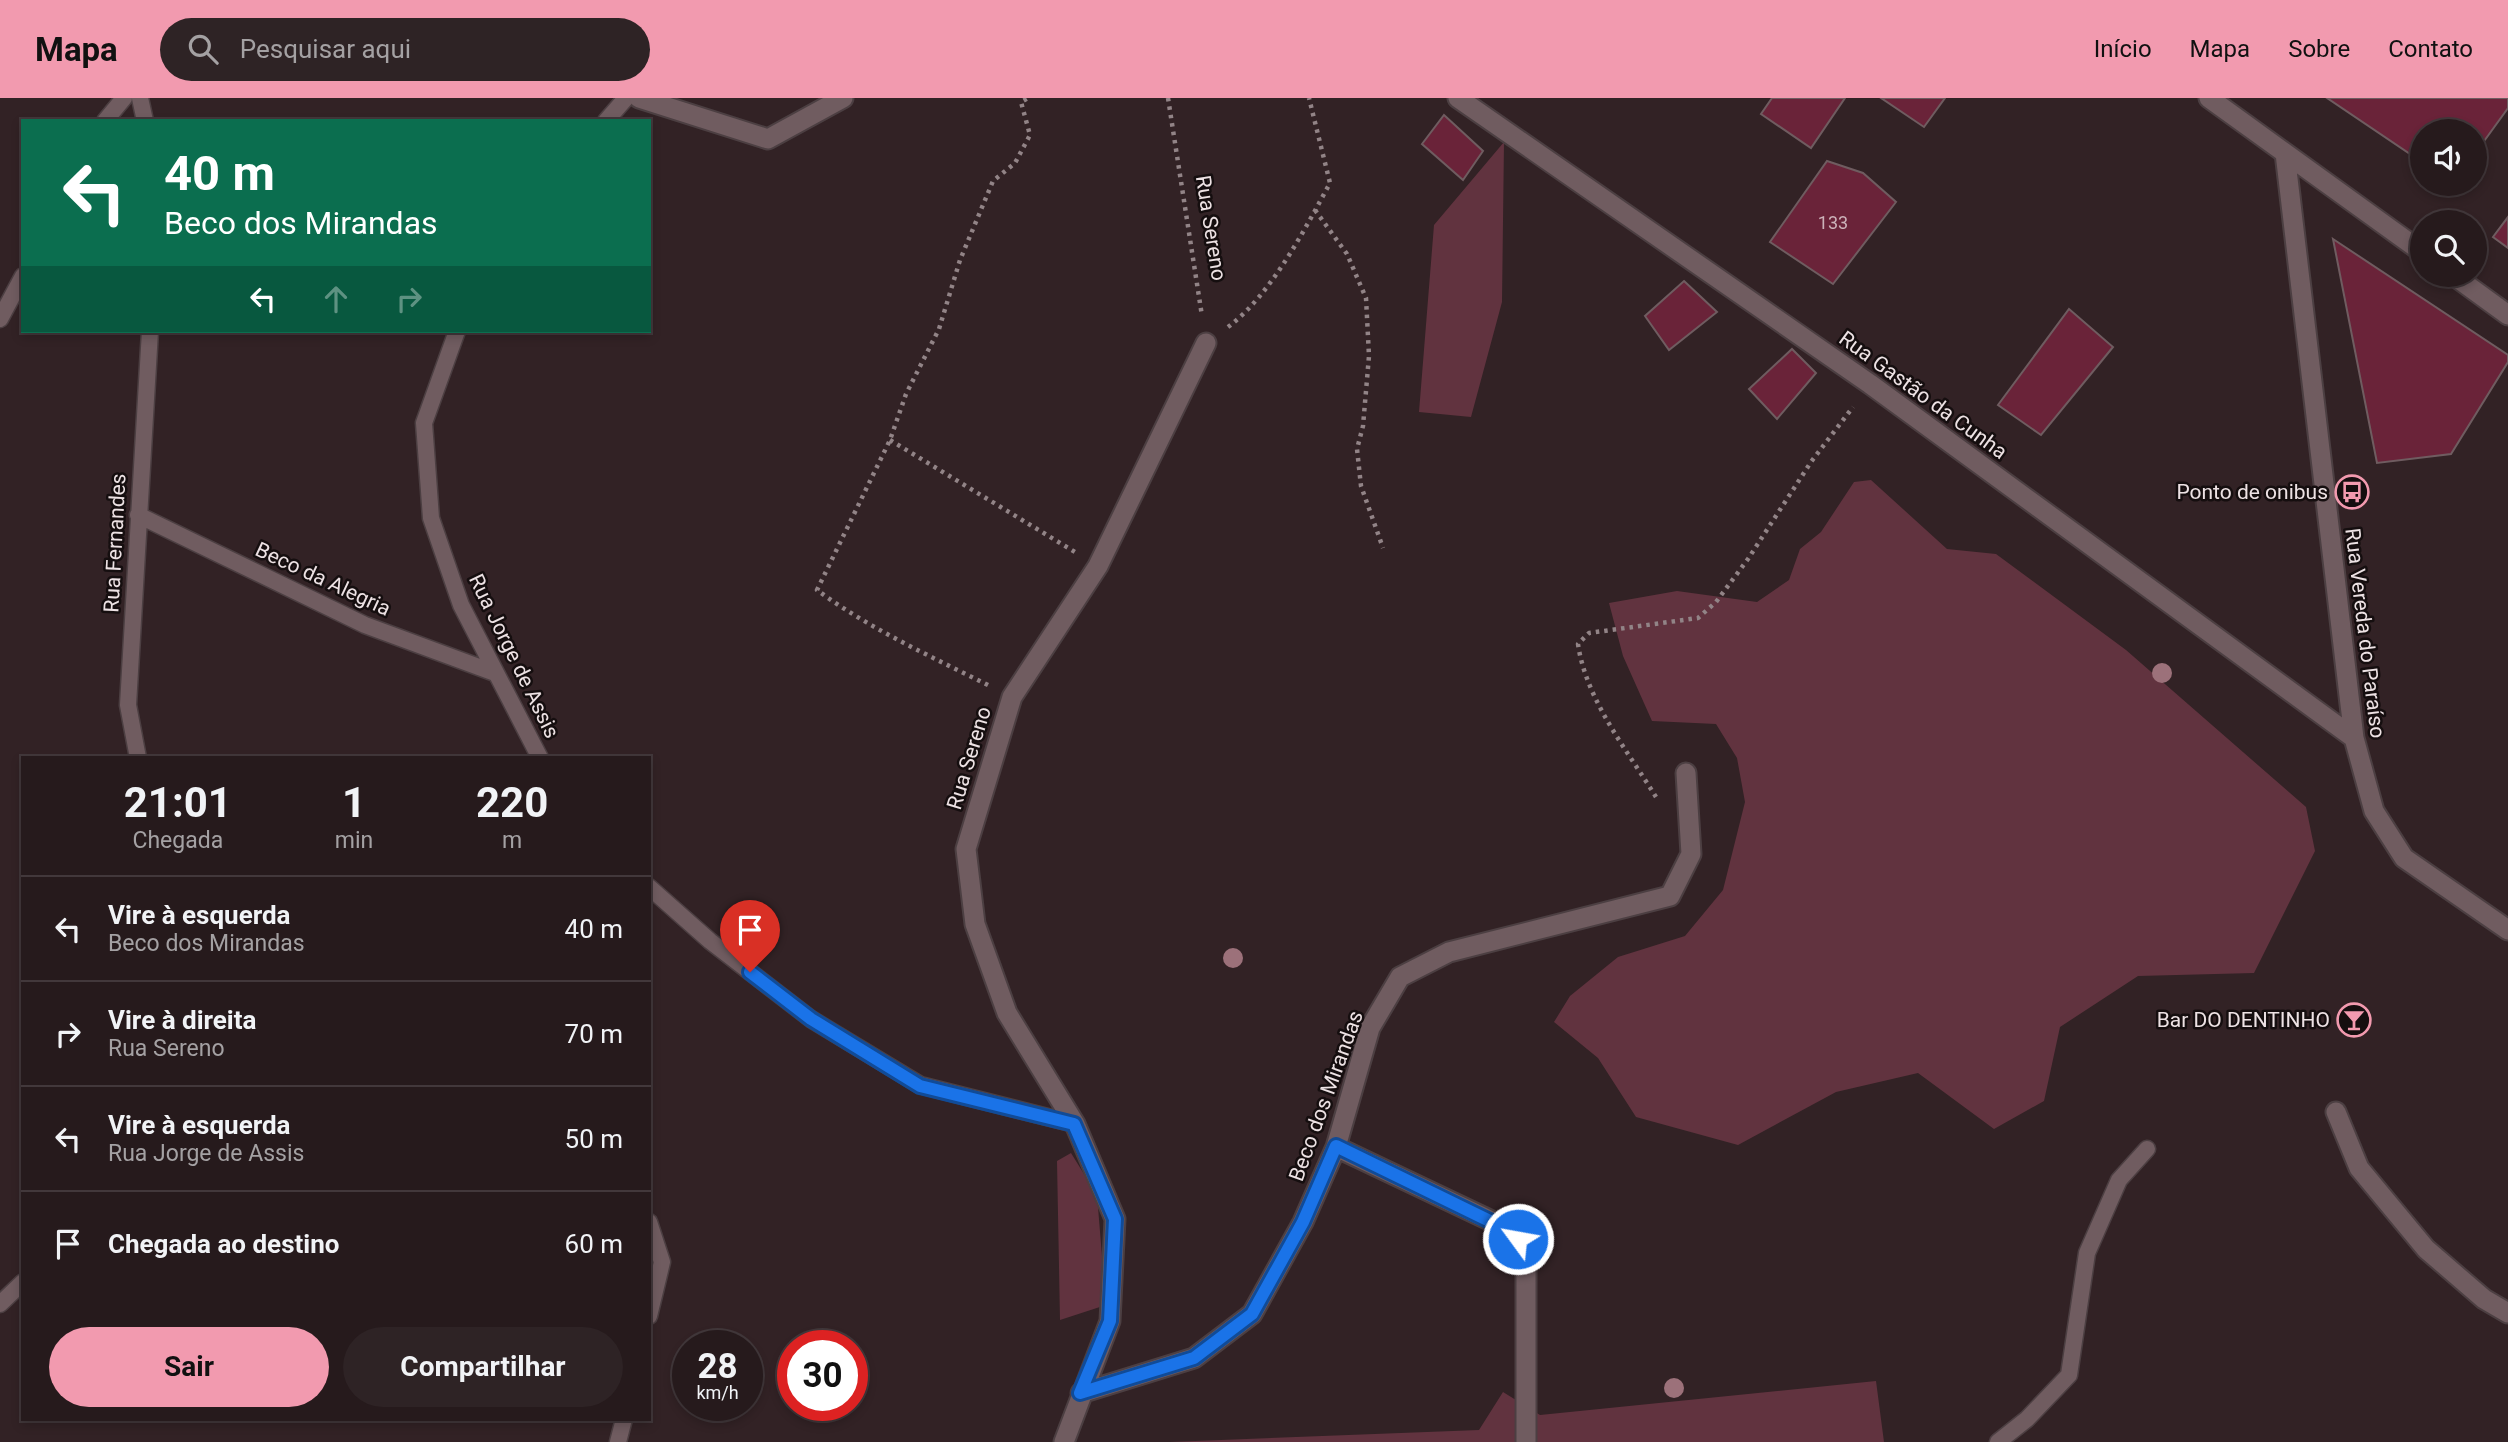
<!DOCTYPE html>
<html lang="pt">
<meta charset="utf-8">
<style>
:root{--surface:#261a1c;--page:#2e2325;--text:#f1f3f6;--muted:#a4a1a3;--line:#42383b;--accent:#f29aaf}
body{margin:0;font-family:Roboto,sans-serif;background:var(--page);color:var(--text);height:100vh;display:flex;flex-direction:column;font-size:26px;white-space:nowrap}
*{box-sizing:border-box;margin:0}
p{font-size:23px;color:var(--muted)}
.icon{flex:none;width:38px;height:38px;fill:none;stroke:currentColor;stroke-width:2;stroke-linecap:round;stroke-linejoin:round}
.map{position:relative;flex:1;overflow:hidden}
.side{position:absolute;left:21px;top:658px;width:630px;height:665px;display:flex;flex-direction:column;background:var(--surface);border-radius:0px;box-shadow:0 4px 10px #0003,0 0 0 2px var(--line)}
.side>*{flex:none}
.top-card{position:absolute;left:21px;top:21px;width:630px;height:214px;border-radius:0px;box-shadow:0 4px 10px #0003,0 0 0 2px var(--line);background:#0b6e4f;color:#fff;overflow:hidden}
.controls{position:absolute;left:2410px;top:21px;display:grid;gap:14px}
.controls a{display:grid;place-items:center;width:77px;height:77px;border-radius:50%;background:var(--surface);box-shadow:0 4px 10px #0003,0 0 0 2px var(--line);font-size:35px}
.speed{position:absolute;left:672px;top:1232px;display:flex;gap:14px;font-size:35px;font-weight:700;text-align:center}
.speed>*{display:grid;place-content:center;width:91px;height:91px;border-radius:50%;background:var(--surface);box-shadow:0 4px 10px #0003,0 0 0 2px var(--line);line-height:1}
.speed small{font-size:18px;font-weight:400}
.speed .limit{border:10px solid #d22;background:#fff;color:#111}
.pin{position:absolute;display:grid;place-items:center;width:60px;height:60px;color:#fff;margin:-72px -30px;border-radius:50% 50% 50% 0;rotate:-45deg;box-shadow:0 0 7px #0007}
.pin .icon{rotate:45deg}
.me{position:absolute;width:77px;margin:-38px;rotate:302deg;stroke-linejoin:round;filter:drop-shadow(0 0 5px #0008)}
.turn{display:flex;align-items:center;gap:24px;height:147px;padding:0 28px;font-size:32px}
.turn .icon{width:91px;height:91px;stroke-width:2.5}
.turn b{display:block;font-size:49px;line-height:60px}
.lanes{display:flex;align-items:center;height:66px;padding:0 28px;background:#0003;justify-content:center;gap:35px;direction:ltr}
.lanes .off{opacity:.35}
.eta{display:flex;justify-content:space-evenly;align-items:center;height:119px;text-align:center}
.eta b{font-size:42px;font-weight:700;line-height:49px}
.action{display:flex;gap:14px;margin-top:auto;padding:14px 28px}
.action a{flex:1;height:80px;border-radius:42px;background:var(--accent);color:#111;font-size:28px;font-weight:700;line-height:80px;text-align:center}
.action a+a{background:var(--page);color:var(--text)}
ul{padding:0;list-style:none}
li{display:flex;align-items:center;gap:21px;height:105px;padding:0 28px;border-top:2px solid var(--line)}
li div{flex:1}
li b{display:block;font-size:26px}
li em{font-style:normal}
header{display:flex;align-items:center;gap:42px;box-sizing:border-box;height:98px;padding:0 35px;background:var(--accent);color:#111}
header strong{font-size:33px}
nav{display:flex;gap:38px;margin-inline-start:auto;font-size:24px}
.search{width:490px;height:63px;background:var(--page);display:flex;align-items:center;gap:18px;box-sizing:border-box;padding:0 24px;border-radius:38px;color:var(--muted);font-size:26px}
.map>svg:first-child{display:block}
.green{fill:#61333f}
.building{fill:#6a2339;stroke:#6f5c60;stroke-width:2}
.lines{fill:none;stroke-linecap:round;stroke-linejoin:round}
.service-casing{stroke:#4c3f42;stroke-width:19}
.minor-casing{stroke:#4c3f42;stroke-width:23}
.path{stroke:#928487;stroke-width:4.5;stroke-dasharray:3.5 5;stroke-linecap:butt}
.service{stroke:#705c60;stroke-width:16}
.minor{stroke:#705c60;stroke-width:19}
.tree{fill:#9c717a}
.route-casing{stroke:#114b97;stroke-width:18}
.route{stroke:#1a73e8;stroke-width:12}
.labels{text-anchor:middle;dominant-baseline:central;stroke-width:5;stroke-linejoin:round;paint-order:stroke}
.number-label{font-size:18px;fill:#ccb2b9}
.street-label{font-size:21px;fill:#ede2e4;stroke:#150e0f}
.poi-label{font-size:21px;fill:#ede2e4;stroke:#150e0f;text-anchor:end}
</style>
<header>
<strong>Mapa</strong>
<div class="search"><svg class="icon" aria-label="search" viewBox="0 0 24 24"><circle cx="10" cy="10" r="6"/><path d="M15 15l6 6"/></svg>Pesquisar aqui</div>
<nav><a>Início</a><a>Mapa</a><a>Sobre</a><a>Contato</a></nav>
</header>
<div class="map">
<svg width="2508" height="1344" viewBox="0 0 2508 1344">
<rect width="100%" height="100%" fill="#322225"/>
<path class="green" d="M1504 44 1502 204 1471 319 1419 314 1434 127Z
M1871 382 1947 451 1996 456 2126 552 2306 709 2315 753 2254 875 2138 878 2060 929 2044 1003 1994 1031 1918 975 1836 994 1738 1047 1636 1019 1598 960 1554 924 1570 898 1618 859 1685 838 1723 792 1745 704 1737 660 1716 626 1652 623 1623 558 1609 505 1677 493 1757 504 1789 482 1800 451 1821 434 1854 384Z
M1071 1055 1097 1097 1106 1207 1060 1222 1057 1063Z
M1876 1283 1884 1344H1170L1479 1332 1503 1294 1540 1317Z"/>
<path class="building" d="M1772 0H1845L1811 50 1761 16Z
M1881 0H1945L1924 29Z
M2327 0H2508V10L2474 57V33H2422V64Z
M1444 17 1483 53 1463 82 1422 46Z
M1827 63 1863 75 1896 104 1833 186 1770 144Z
M2508 119V150L2493 139Z
M2333 141 2508 257V264L2451 356 2377 365Z
M1684 183 1717 214 1669 252 1645 218Z
M2069 211 2113 249 2041 337 1998 307Z
M1792 251 1816 275 1777 321 1749 291Z"/>
<g class="lines">
<defs>
<path id="service" d="M140 0 145 23
M105 23 124 0
M606 23 626 0
M0 221 23 178
M457 233 424 325 431 420 461 507 540 660
M138 417 365 527 495 575
M138 660 128 607 150 233
M649 789 710 843 811 921 920 987 1075 1026
M649 1124 662 1164 649 1218
M0 1206 23 1184
M618 1344 624 1321
M1998 1344 2027 1321 2069 1277 2087 1155 2119 1082 2147 1051"/>
<path id="minor" d="M639 0 768 41 843 0
M1458 0 1870 286 2354 640
M2209 0 2422 154
M2285 55 2354 640 2374 713 2404 760 2508 832
M2453 177 2508 217
M2336 1014 2359 1070 2426 1151 2484 1201 2508 1215
M1336 1049 1500 1127 1518 1141 1526 1159V1344
M1081 1295 1194 1260 1252 1216 1303 1124 1336 1049 1370 930 1400 879 1449 854 1670 798 1691 756 1686 675
M1064 1344 1110 1223 1115 1121 1075 1026 1007 915 975 826 966 751 1012 599 1098 468 1206 245"/>
</defs>
<use href="#service" class="service-casing"/>
<use href="#minor" class="minor-casing"/>
<path class="path" d="M1168 0 1202 218
M1315 112 1347 156 1366 200 1369 258 1363 328 1357 351 1361 388 1383 450
M1228 229C1271 197 1305 131 1330 85L1309 0
M890 342 1075 454
M988 587C930 558 870 531 817 492L890 342 906 296 939 231 960 162 993 83 1015 65 1030 37 1021 4 1028 0
M1656 699C1627 652 1586 602 1578 546L1589 535 1698 520 1716 504 1748 461 1811 364 1853 309"/>
<use href="#service" class="service"/>
<use href="#minor" class="minor"/>
</g>
<g class="tree">
<circle cx="2162" cy="575" r="10"/>
<circle cx="1233" cy="860" r="10"/>
<circle cx="1674" cy="1290" r="10"/>
</g>
<g class="lines">
<defs>
<path id="route" d="M750 874 811 921 920 988 1074 1026 1115 1121 1110 1223 1080 1295 1194 1260 1252 1216 1303 1124 1336 1048 1500 1128 1518 1141"/>
</defs>
<use href="#route" class="route-casing"/>
<use href="#route" class="route"/>
</g>
<defs>
<symbol id="bus-ring" viewBox="-11 -11 22 22"><circle r="9.5" fill="#150e0f" stroke="#f29aaf" stroke-width="1.5"/><path d="M-5-6H5V4H4V6H2V4H-2V6H-4V4H-5ZM-3.5-4V0h7V-4ZM-3.5 1.2v1.5H-2V1.2ZM2 1.2v1.5H3.5V1.2Z" fill="#f29aaf"/></symbol>
<symbol id="bar-ring" viewBox="-11 -11 22 22"><circle r="9.5" fill="#150e0f" stroke="#f29aaf" stroke-width="1.5"/><path d="M-6-5H6L.8 .8V4.5H3.5V6h-7V4.5H-.8V.8Z" fill="#f29aaf"/></symbol>
</defs>
<g fill-rule="evenodd">
<use href="#bus-ring" x="2333" y="375" width="38" height="38"/>
<use href="#bar-ring" x="2335" y="903" width="38" height="38"/>
</g>
<g class="labels">
<g class="number-label">
<text x="1833" y="124">133</text>
</g>
<g class="street-label">
<text transform="translate(1211 130) rotate(81)">Rua Sereno</text>
<text transform="translate(1923 297) rotate(36)">Rua Gastão da Cunha</text>
<text transform="translate(115 445) rotate(-87)">Rua Fernandes</text>
<text transform="translate(323 481) rotate(25)">Beco da Alegria</text>
<text transform="translate(2365 535) rotate(83)">Rua Vereda do Paraíso</text>
<text transform="translate(514 558) rotate(64)">Rua Jorge de Assis</text>
<text transform="translate(969 660) rotate(-73)">Rua Sereno</text>
<text transform="translate(1326 998) rotate(-70)">Beco dos Mirandas</text>
</g>
<g class="poi-label">
<text x="2328" y="394">Ponto de onibus</text>
<text x="2330" y="922">Bar DO DENTINHO</text>
</g>
</g>
</svg>
<div class="controls">
<a><svg class="icon" aria-label="sound" viewBox="0 0 24 24"><path d="M4 9h4l5-4v14l-5-4H4zM17 9q2 3 0 6"/></svg></a>
<a><svg class="icon" aria-label="search" viewBox="0 0 24 24"><circle cx="10" cy="10" r="6"/><path d="M15 15l6 6"/></svg></a>
</div>
<div class="speed"><div>28<small>km/h</small></div><div class="limit">30</div></div>
<div class="pin" style="left:750px;top:874px;background:#d93025"><svg class="icon" aria-label="arrive" viewBox="0 0 24 24"><path d="M6 21V4h12l-3 4 3 4H6"/></svg></div>
<svg class="me" style="left:1518px;top:1141px" viewBox="-20 -20 40 40"><circle r="17" fill="#1a73e8" stroke="#fff" stroke-width="3"/><path d="M0-11L8 9 0 5-8 9z" fill="#fff"/></svg>
<div class="top-card">
<div class="turn"><svg class="icon" aria-label="left" viewBox="0 0 24 24"><path d="M17 20v-9H6M10 6l-5 5 5 5"/></svg><div><b>40 m</b>Beco dos Mirandas</div></div>
<div class="lanes"><svg class="icon" aria-label="left" viewBox="0 0 24 24"><path d="M17 20v-9H6M10 6l-5 5 5 5"/></svg><svg class="icon off" aria-label="ahead" viewBox="0 0 24 24"><path d="M12 20V5M6 11l6-6 6 6"/></svg><svg class="icon off" aria-label="right" viewBox="0 0 24 24"><path d="M7 20v-9h11M14 6l5 5-5 5"/></svg></div>
</div>
<section class="side">
<div class="eta">
<div><b>21:01</b><p>Chegada</p></div>
<div><b>1</b><p>min</p></div>
<div><b>220</b><p>m</p></div>
</div>
<ul>
<li><svg class="icon" aria-label="left" viewBox="0 0 24 24"><path d="M17 20v-9H6M10 6l-5 5 5 5"/></svg><div><b>Vire à esquerda</b><p>Beco dos Mirandas</p></div><em>40 m</em></li>
<li><svg class="icon" aria-label="right" viewBox="0 0 24 24"><path d="M7 20v-9h11M14 6l5 5-5 5"/></svg><div><b>Vire à direita</b><p>Rua Sereno</p></div><em>70 m</em></li>
<li><svg class="icon" aria-label="left" viewBox="0 0 24 24"><path d="M17 20v-9H6M10 6l-5 5 5 5"/></svg><div><b>Vire à esquerda</b><p>Rua Jorge de Assis</p></div><em>50 m</em></li>
<li><svg class="icon" aria-label="arrive" viewBox="0 0 24 24"><path d="M6 21V4h12l-3 4 3 4H6"/></svg><div><b>Chegada ao destino</b></div><em>60 m</em></li>
</ul>
<div class="action"><a>Sair</a><a>Compartilhar</a></div>
</section>
</div>
